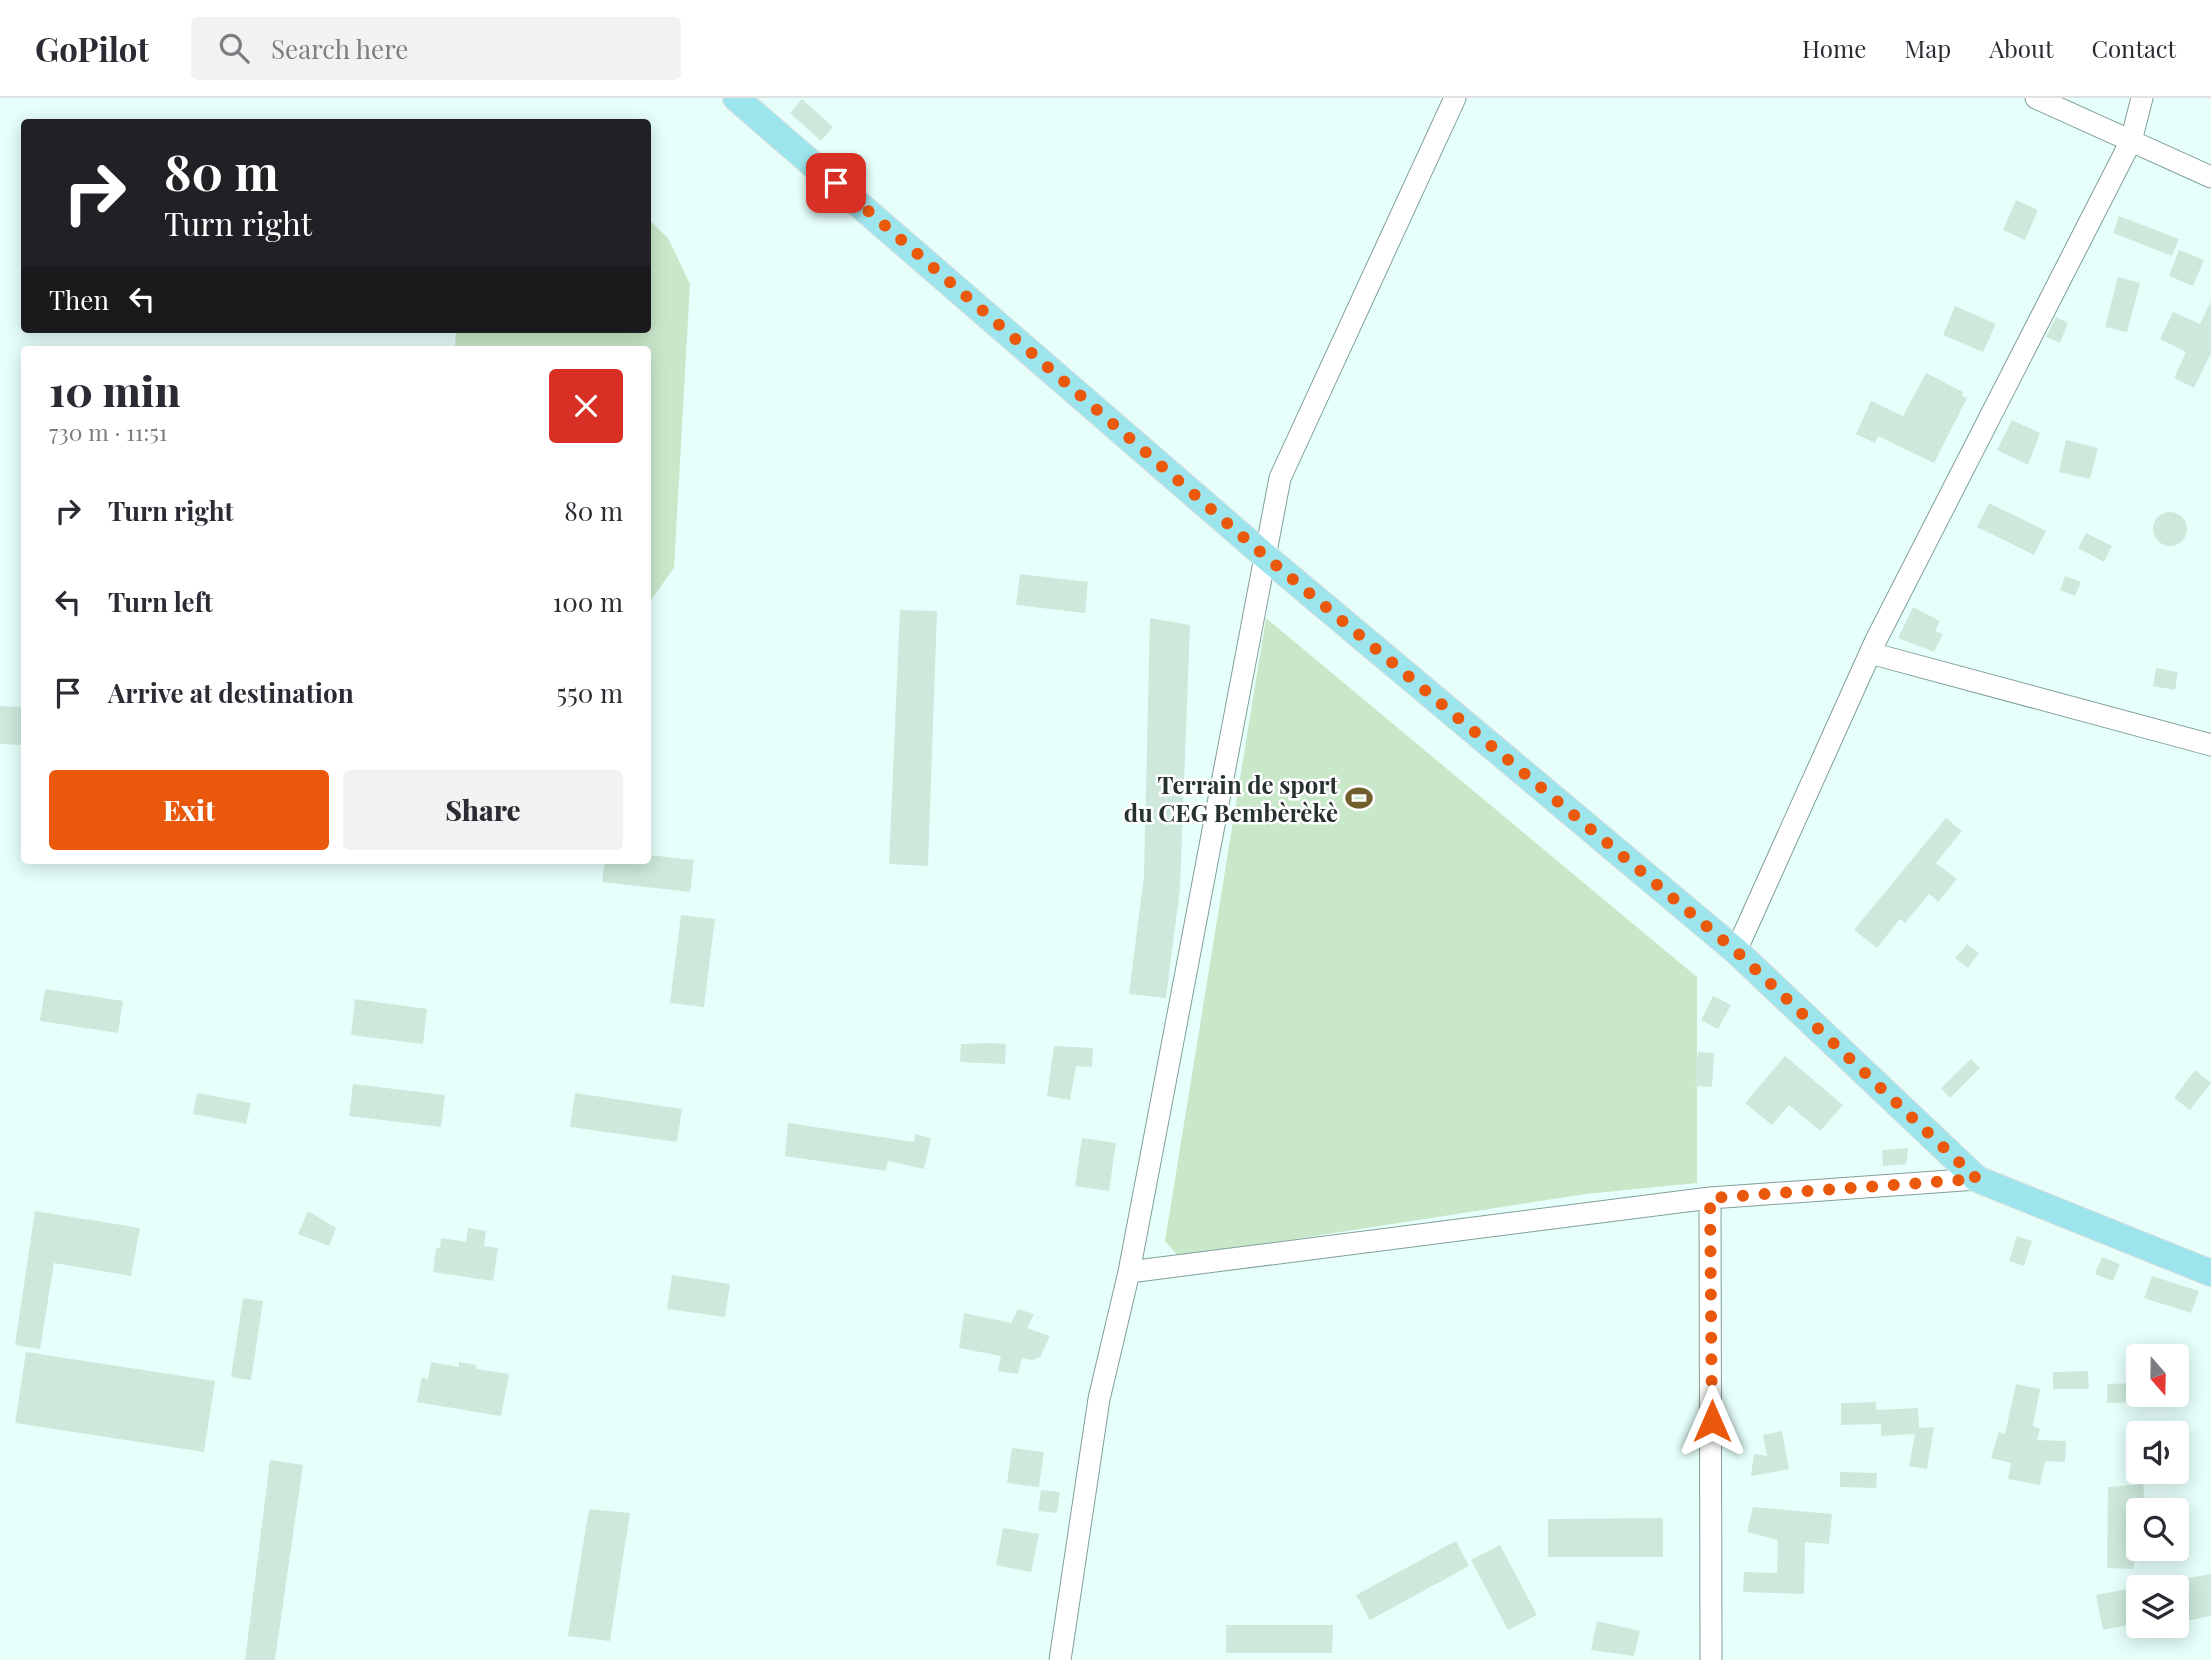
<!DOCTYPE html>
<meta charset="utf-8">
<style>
:root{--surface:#fff;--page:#f2f2f3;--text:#2b2b33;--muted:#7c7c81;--line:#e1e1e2;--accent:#ea580c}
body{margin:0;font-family:"Playfair Display",serif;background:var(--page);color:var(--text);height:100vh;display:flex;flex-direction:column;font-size:26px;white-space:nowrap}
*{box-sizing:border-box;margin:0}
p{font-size:23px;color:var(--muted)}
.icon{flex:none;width:38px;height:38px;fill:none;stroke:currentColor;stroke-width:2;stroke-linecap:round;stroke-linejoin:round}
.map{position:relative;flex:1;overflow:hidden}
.drawer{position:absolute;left:21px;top:248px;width:630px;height:518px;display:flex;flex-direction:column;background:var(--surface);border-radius:7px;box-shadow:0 4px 18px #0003}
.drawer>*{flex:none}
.top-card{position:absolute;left:21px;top:21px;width:630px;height:214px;border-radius:7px;box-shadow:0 4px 18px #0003;background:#202124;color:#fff;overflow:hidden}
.needle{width:46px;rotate:160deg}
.controls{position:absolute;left:2126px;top:1246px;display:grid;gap:14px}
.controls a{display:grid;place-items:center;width:63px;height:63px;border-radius:7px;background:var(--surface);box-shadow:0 4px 18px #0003;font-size:35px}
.pin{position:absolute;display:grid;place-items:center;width:60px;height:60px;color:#fff;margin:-30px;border-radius:14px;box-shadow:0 4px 10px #0006}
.me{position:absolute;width:77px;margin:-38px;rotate:0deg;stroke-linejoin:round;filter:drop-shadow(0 0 5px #0008)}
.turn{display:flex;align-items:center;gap:24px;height:147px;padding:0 28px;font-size:32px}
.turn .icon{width:91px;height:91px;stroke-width:2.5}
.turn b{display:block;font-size:49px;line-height:60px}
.then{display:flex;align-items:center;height:66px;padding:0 28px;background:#0003;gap:14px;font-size:26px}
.round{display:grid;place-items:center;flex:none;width:74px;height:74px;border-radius:7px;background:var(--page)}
.headline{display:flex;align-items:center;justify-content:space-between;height:119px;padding:0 28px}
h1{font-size:42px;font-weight:800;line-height:52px}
.primary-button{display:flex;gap:14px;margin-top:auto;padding:14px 28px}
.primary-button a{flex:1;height:80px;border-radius:7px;background:var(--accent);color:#fff;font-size:28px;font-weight:800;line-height:80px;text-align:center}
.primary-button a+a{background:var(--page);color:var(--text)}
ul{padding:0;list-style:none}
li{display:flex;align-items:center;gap:21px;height:91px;padding:0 28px}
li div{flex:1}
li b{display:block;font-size:26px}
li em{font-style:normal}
header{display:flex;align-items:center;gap:42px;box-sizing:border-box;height:98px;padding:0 35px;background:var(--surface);border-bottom:2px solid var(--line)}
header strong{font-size:33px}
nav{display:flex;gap:38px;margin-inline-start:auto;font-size:24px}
.search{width:490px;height:63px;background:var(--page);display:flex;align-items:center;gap:18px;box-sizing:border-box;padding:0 24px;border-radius:7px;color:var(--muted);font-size:26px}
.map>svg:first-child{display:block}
.green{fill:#c9e8ca}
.building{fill:#cee9dc}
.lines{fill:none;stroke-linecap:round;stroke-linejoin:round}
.minor-casing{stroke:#829f9b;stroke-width:23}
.major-casing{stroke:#dcdede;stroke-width:28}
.minor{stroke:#fff;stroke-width:21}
.major{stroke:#9de5ec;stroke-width:26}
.route{stroke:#ea580c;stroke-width:12;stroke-dasharray:0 21.6}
.labels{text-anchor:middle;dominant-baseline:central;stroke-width:5;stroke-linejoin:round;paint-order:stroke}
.poi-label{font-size:24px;font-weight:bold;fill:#263230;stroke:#fff;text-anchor:end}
</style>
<header>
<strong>GoPilot</strong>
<div class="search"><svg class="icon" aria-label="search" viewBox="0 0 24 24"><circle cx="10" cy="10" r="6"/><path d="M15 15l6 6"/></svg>Search here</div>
<nav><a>Home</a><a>Map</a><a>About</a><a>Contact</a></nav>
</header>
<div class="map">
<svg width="2211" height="1562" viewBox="0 0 2211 1562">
<rect width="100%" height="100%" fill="#e6fffb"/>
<path class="green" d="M648 121 668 140 690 186 674 470 648 506V252H455L456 231H648Z
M1266 520 1697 879V1085L1586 1096 1179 1159 1165 1143Z"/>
<path class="building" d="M802 1 833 29 821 43 790 15Z
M2016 102 2038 112 2025 142 2003 132Z
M2119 118 2179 141 2172 158 2113 135Z
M2179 152 2204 162 2193 188 2169 178Z
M2118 179 2140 185 2127 234 2105 229Z
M2211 203V255L2194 290 2174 280 2186 254 2160 241 2173 214 2200 226Z
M1955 208 1996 226 1983 254 1943 237Z
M2056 219 2068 225 2060 245 2046 239Z
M1926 275 1963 294 1962 298 1967 300 1934 365 1878 338 1875 345 1856 336 1871 303 1903 318Z
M2012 322 2040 335 2028 367 1997 352Z
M2066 342 2098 350 2090 381 2059 374Z
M1989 405 2046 433 2034 457 1977 429Z
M2153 431a17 17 0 1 1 34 0a17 17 0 1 1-34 0Z
M2086 435 2112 448 2104 464 2078 450Z
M1020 476 1088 484 1085 515 1016 507Z
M2065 478 2081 484 2075 498 2060 492Z
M1913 509 1940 523 1935 533 1943 536 1934 554 1898 540Z
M900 512 937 513 928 768 889 766Z
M1150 520 1190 527 1180 791 1166 900 1129 896 1144 778Z
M2156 570 2178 574 2175 592 2153 588Z
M0 608 24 609V647L0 646Z
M1946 720 1962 733 1936 765 1957 781 1938 804 1929 796 1905 825 1900 821 1877 850 1854 832Z
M648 757 694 762 690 794 602 784 605 763H648Z
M681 817 715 821 704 909 670 905Z
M1967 846 1979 855 1968 870 1955 860Z
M45 891 123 903 118 935 40 923Z
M1713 898 1731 907 1718 931 1701 922Z
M355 901 427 911 423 946 351 937Z
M988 945 1006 946 1005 966 960 964 961 946Z
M1054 948 1093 950 1092 969 1076 968 1070 1002 1047 998Z
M1698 954 1714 955 1712 989 1695 988Z
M1785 958 1843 1007 1820 1033 1789 1007 1772 1027 1745 1005Z
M1971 961 1980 970 1950 1000 1941 990Z
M2195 972 2211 985 2190 1012 2174 1000Z
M353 986 445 997 441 1029 349 1018Z
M197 995 251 1005 246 1026 193 1016Z
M575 995 682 1011 677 1044 570 1029Z
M788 1025 914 1044 915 1036 931 1040 924 1071 888 1063 886 1073 785 1058Z
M1082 1040 1116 1045 1109 1093 1075 1088Z
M1908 1050 1906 1066 1883 1068 1882 1052Z
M35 1113 140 1130 131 1178 54 1165 40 1251 15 1247Z
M308 1113 336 1130 329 1148 298 1136Z
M468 1130 486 1133 484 1148 498 1150 493 1183 433 1174 436 1150H440L441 1140 466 1144Z
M2017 1138 2032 1143 2024 1168 2009 1163Z
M2102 1159 2120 1166 2113 1183 2095 1176Z
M672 1177 730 1186 725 1219 667 1211Z
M2152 1178 2199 1193 2191 1215 2144 1200Z
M243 1200 263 1203 251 1282 231 1279Z
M1018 1211 1034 1216 1027 1230 1050 1238 1040 1259 1032 1262 1022 1260 1018 1276 998 1273 1001 1258 959 1250 964 1215 1011 1225Z
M26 1254 215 1283 204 1354 15 1325Z
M431 1264 459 1269V1264L477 1267 476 1271 509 1276 501 1318 417 1304 422 1279 428 1281Z
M2088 1273 2089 1291H2053V1274Z
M2138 1285V1304L2107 1305V1286Z
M2016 1286 2040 1291 2033 1328 2040 1331 2037 1342 2066 1343 2065 1364 2045 1363 2040 1387 2008 1381 2011 1365 1991 1360 1999 1334 2005 1336Z
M1876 1304V1312L1918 1310 1919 1330 1934 1329 1927 1371 1909 1368 1915 1336 1881 1338V1326L1841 1327V1305Z
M1782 1333 1789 1371 1751 1378 1754 1356 1767 1358 1763 1337Z
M1012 1350 1044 1354 1039 1389 1007 1385Z
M270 1362 303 1367 275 1562H245Z
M1840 1374 1877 1375 1876 1390 1840 1389Z
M2143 1386 2145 1405 2138 1406 2134 1471 2107 1470 2108 1389Z
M1041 1392 1060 1394 1057 1415 1038 1413Z
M1753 1409 1832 1416 1829 1446 1805 1444 1804 1496 1743 1494 1744 1474 1777 1475 1778 1442 1747 1434Z
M589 1411 630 1415 610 1543 568 1538Z
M1663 1420V1459H1548V1421Z
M1003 1430 1039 1436 1031 1474 996 1467Z
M1456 1443 1469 1468 1370 1522 1356 1497Z
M1500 1447 1537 1517 1508 1532 1471 1462Z
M2211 1476V1518L2177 1525V1482Z
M2138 1489V1525L2103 1532 2096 1497Z
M1597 1523 1640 1533 1634 1558 1591 1552Z
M1226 1527H1333L1332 1555H1226Z"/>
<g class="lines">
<defs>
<path id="minor" d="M2036 0 2211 79
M1870 555 2211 647
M1736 853 1876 542 2131 43 2142 0
M1710 1100 1711 1562
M1129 1174 1710 1100 1977 1081
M1060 1562 1099 1301 1129 1174 1280 380 1455 0"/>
<path id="major" d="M736 0 1265 458 1736 853 1977 1081 2211 1175"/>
</defs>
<use href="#minor" class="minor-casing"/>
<use href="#major" class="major-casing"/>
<use href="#minor" class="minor"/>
<use href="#major" class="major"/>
</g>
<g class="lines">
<path class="route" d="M836 85 1265 458 1736 853 1977 1081 1710 1100 1712 1323"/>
</g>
<defs>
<symbol id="stadium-bare" viewBox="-9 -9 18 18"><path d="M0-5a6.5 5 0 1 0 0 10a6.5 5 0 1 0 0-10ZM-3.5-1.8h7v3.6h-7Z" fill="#715e2c" stroke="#fff" stroke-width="2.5" paint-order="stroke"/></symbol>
</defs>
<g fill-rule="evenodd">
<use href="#stadium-bare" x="1340" y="681" width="38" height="38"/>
</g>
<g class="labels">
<g class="poi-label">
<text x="1338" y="686">Terrain de sport<tspan x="1338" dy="28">du CEG Bembèrèkè</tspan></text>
</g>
</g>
</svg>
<div class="controls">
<a><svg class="needle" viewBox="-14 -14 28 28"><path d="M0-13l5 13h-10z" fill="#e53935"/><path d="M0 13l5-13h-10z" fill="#7c7c81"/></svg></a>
<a><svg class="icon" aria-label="sound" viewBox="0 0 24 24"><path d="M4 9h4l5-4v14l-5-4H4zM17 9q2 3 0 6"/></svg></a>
<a><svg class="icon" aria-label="search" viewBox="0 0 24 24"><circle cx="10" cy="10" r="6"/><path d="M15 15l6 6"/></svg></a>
<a><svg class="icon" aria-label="layers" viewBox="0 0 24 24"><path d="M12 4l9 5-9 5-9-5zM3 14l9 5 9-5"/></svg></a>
</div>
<div class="pin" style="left:836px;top:85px;background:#d93025"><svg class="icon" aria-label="arrive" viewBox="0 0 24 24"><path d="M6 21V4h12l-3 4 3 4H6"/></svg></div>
<svg class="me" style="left:1712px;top:1323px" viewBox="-20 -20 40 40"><path d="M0-17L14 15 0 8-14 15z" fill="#ea580c" stroke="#fff" stroke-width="4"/></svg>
<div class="top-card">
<div class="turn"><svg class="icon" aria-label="right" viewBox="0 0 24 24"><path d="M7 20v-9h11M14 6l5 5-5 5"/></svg><div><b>80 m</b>Turn right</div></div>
<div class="then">Then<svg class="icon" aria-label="left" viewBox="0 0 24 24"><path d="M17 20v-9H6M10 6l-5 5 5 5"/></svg></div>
</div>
<section class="drawer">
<div class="headline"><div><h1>10 min</h1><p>730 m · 11:51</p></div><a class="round" style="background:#d93025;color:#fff"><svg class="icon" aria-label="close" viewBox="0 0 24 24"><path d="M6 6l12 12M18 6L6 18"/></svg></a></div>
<ul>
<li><svg class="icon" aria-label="right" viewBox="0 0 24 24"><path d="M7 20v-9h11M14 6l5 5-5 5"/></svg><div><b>Turn right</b></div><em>80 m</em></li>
<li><svg class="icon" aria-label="left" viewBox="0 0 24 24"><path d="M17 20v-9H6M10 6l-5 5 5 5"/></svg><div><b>Turn left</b></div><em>100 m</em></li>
<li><svg class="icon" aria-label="arrive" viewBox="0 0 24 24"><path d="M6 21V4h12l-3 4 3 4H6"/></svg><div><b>Arrive at destination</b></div><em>550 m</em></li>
</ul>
<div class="primary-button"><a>Exit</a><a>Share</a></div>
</section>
</div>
